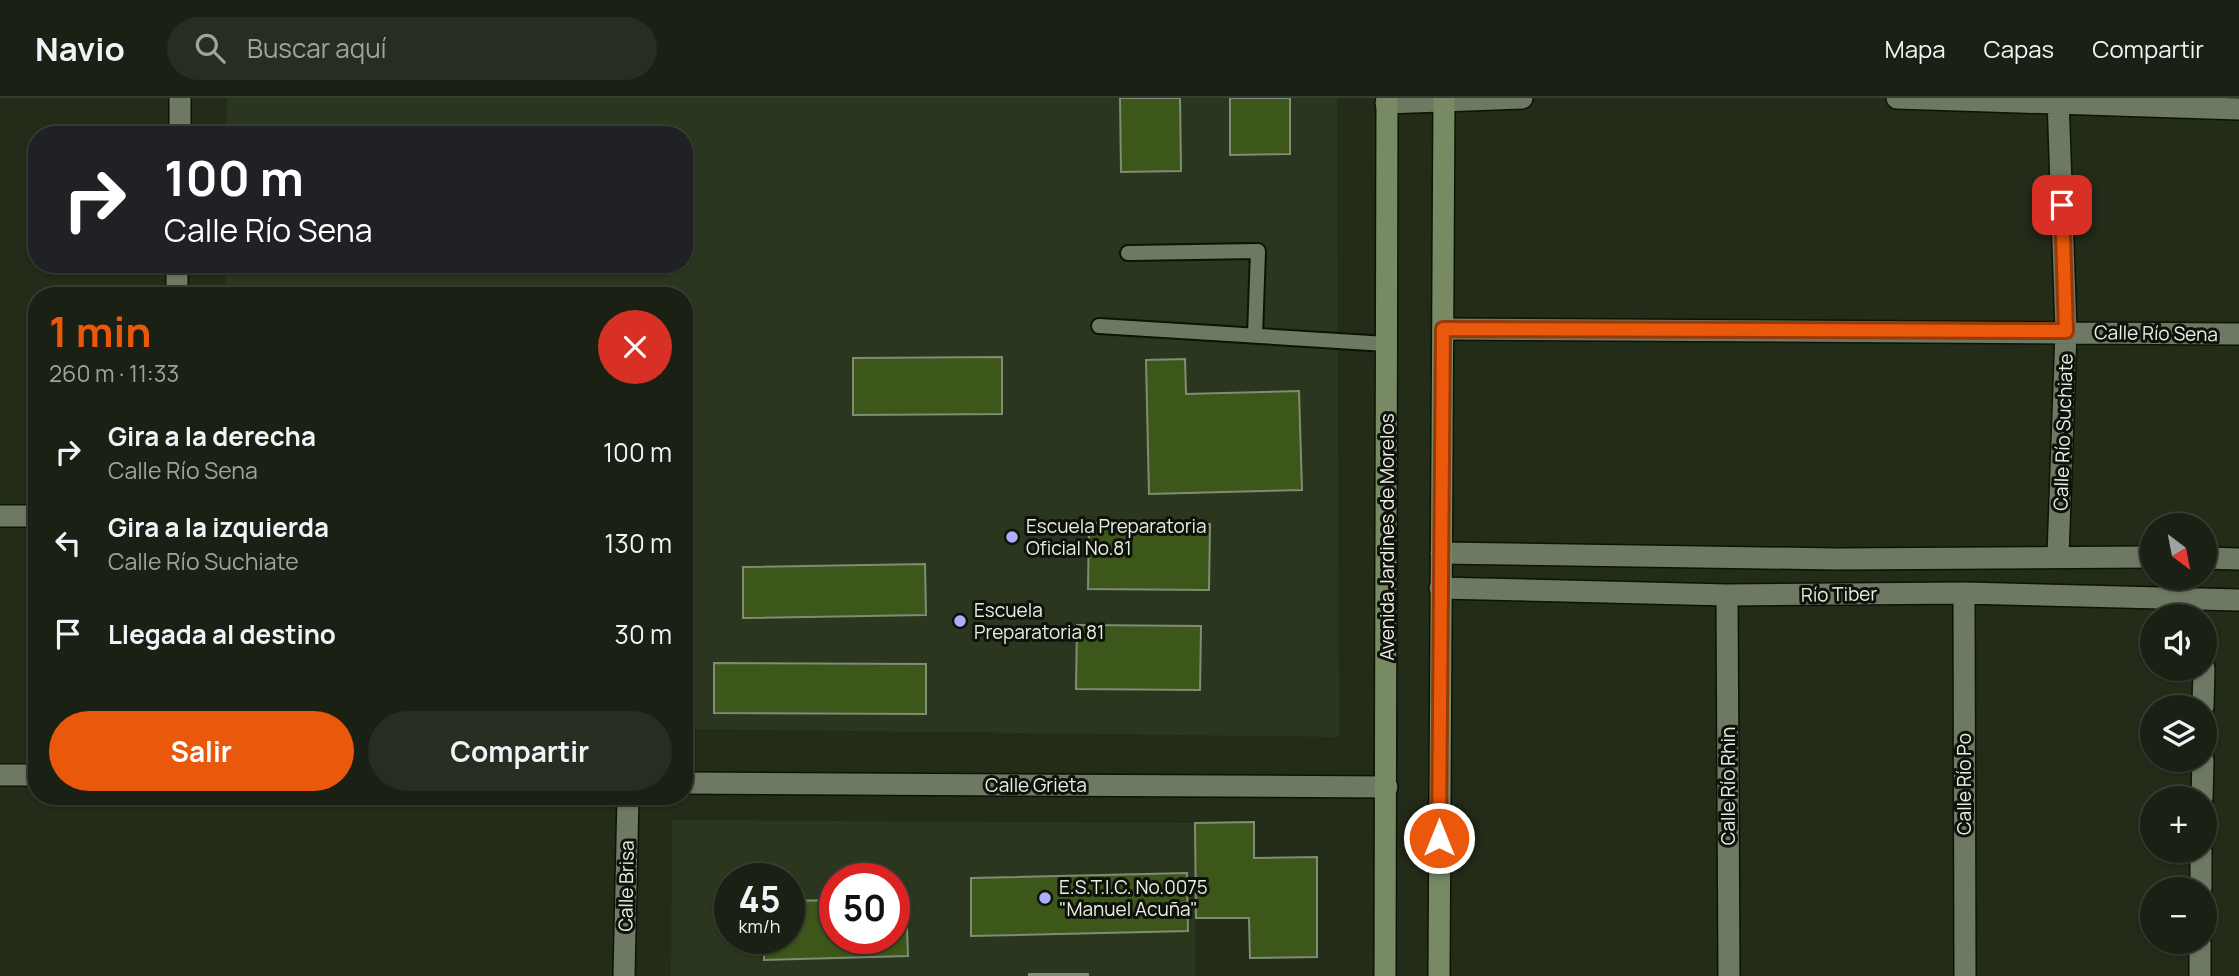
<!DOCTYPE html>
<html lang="es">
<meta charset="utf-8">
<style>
:root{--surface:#1a2013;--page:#272d21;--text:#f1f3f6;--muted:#9fa3a0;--line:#383e33;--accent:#ea580c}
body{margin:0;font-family:Manrope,sans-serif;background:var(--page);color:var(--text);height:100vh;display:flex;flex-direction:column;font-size:26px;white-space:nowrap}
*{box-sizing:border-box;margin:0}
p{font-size:23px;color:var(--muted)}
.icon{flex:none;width:38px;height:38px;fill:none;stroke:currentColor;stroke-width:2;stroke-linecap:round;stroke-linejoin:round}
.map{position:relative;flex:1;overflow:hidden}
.sheet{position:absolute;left:28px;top:189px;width:665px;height:518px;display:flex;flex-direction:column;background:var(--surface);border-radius:28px;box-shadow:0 2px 5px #0004,0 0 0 2px var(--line)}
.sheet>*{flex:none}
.guide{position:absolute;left:28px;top:28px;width:665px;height:147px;border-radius:28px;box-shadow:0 2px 5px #0004,0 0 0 2px var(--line);background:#202124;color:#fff;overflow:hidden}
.needle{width:46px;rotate:148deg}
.fabs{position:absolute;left:2140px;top:415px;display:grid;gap:14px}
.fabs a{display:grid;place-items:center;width:77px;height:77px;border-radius:50%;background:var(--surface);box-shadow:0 2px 5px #0004,0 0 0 2px var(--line);font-size:35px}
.speed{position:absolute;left:714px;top:765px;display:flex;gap:14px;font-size:35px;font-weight:700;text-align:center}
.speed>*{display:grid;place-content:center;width:91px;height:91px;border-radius:50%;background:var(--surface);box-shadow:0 2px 5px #0004,0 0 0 2px var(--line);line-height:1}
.speed small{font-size:18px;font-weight:400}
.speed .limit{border:10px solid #d22;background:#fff;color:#111}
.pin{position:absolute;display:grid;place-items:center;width:60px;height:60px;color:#fff;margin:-30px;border-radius:14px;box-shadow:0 4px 10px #0006}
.me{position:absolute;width:77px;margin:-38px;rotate:0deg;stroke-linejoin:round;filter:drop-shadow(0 0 5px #0008)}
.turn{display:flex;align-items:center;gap:24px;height:147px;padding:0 21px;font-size:32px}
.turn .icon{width:91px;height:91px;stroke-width:2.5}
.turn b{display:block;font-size:49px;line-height:60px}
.round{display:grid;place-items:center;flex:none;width:74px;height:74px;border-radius:37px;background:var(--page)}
.headline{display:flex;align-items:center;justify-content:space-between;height:119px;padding:0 21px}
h1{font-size:42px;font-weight:700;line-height:52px;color:var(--accent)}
.button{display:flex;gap:14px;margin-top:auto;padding:14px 21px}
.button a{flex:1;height:80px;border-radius:42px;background:var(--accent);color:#fff;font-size:28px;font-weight:700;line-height:80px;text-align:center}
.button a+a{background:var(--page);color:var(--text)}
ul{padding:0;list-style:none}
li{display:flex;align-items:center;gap:21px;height:91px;padding:0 21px}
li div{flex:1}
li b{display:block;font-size:26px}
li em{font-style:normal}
header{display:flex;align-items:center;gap:42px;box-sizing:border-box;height:98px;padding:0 35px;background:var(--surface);border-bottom:2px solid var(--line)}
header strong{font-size:33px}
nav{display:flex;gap:38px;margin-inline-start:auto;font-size:24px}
.search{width:490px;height:63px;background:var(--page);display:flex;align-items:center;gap:18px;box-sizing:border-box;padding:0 24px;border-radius:38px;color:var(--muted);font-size:26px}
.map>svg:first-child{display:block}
.built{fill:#2a361d;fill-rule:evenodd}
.building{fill:#3d5619;stroke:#818c76;stroke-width:2}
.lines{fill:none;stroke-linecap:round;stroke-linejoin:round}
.lane-casing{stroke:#0c1404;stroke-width:18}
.street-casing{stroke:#0c1404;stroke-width:24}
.secondary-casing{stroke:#0c1404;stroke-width:24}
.lane{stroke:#6e7964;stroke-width:14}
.street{stroke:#6e7964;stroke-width:21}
.secondary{stroke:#788a64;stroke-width:21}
.route-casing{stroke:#983908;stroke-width:18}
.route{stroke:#ea580c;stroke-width:12}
.poi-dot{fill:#afaefa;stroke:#0f120a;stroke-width:2.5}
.labels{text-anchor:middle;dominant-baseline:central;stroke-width:6;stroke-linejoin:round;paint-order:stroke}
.street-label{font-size:19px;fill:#e8eee2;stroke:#0f120a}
.poi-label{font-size:19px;fill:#e8eee2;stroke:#0f120a;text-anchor:start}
</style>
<header>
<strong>Navio</strong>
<div class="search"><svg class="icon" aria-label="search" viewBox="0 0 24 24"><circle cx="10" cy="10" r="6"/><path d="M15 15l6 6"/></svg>Buscar aquí</div>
<nav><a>Mapa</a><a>Capas</a><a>Compartir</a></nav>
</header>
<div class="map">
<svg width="2239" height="878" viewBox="0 0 2239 878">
<rect width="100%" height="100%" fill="#232b19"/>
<path class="built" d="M227 0H1337L1339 639 684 631V198H226V166H684V37H227Z
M672 722 1195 725V878H671ZM730 780H789V840H730ZM835 780H894V840H835Z"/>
<path class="building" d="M1120 0H1180L1181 73 1121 74Z
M1230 0H1290V56L1230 57Z
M1002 259V316L853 317V260Z
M1185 261 1186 296 1299 293 1302 392 1149 396 1146 262Z
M1089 425 1210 426 1209 492 1088 491Z
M925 466 926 517 743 520V469Z
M1077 527 1201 528 1200 592 1076 591Z
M714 565 926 566V616L714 615Z
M1254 724V760L1317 759V859L1250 860 1249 820H1196L1195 725Z
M1187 775 1188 833 971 838V780Z
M894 800H906L908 858 764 862V840H789V803L835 802V840H894Z
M1029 876H1088V878H1029Z"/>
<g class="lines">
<defs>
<path id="lane" d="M1128 155 1258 153 1255 237
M1099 228 1386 246"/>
<path id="street" d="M1897 0 2239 11
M2058 0 2066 233 2058 458
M1386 5 1522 0
M180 37V0
M177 198V166
M1443 231 2239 236
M0 418H37
M1441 455 1837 461 2152 459
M2205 460 2239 461
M1440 490 1727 497 1964 495 2239 502
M1964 495 1965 878
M1727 497 1729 878
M2203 609 2204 570
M0 677H37
M684 685 1387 689
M2202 700 2203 662
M2201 791V752
M624 878 628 698
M2200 878V844"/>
<path id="secondary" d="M1385 878 1387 0
M1439 878 1444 0"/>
</defs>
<use href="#lane" class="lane-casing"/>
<use href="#street" class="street-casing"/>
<use href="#secondary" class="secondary-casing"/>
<use href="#lane" class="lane"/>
<use href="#street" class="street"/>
<use href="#secondary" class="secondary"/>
</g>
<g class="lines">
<defs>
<path id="route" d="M1439 740 1443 231 2066 233 2062 107"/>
</defs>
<use href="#route" class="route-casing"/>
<use href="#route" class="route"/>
</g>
<g class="poi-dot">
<circle cx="1012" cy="439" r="7"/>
<circle cx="960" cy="523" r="7"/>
<circle cx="1045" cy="800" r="7"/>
</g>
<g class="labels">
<g class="street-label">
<text transform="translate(2156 235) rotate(1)">Calle Río Sena</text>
<text transform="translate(2063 334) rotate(-88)">Calle Río Suchiate</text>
<text transform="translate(1387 439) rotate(-90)">Avenida Jardines de Morelos</text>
<text transform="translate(1839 496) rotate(-1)">Río Tiber</text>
<text transform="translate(1964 686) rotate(-90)">Calle Río Po</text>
<text x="1036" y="687">Calle Grieta</text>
<text transform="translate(1728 688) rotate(-90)">Calle Río Rhin</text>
<text transform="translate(626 788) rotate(-89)">Calle Brisa</text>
</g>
<g class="poi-label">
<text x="1026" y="428">Escuela Preparatoria<tspan x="1026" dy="22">Oficial No.81</tspan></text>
<text x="974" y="512">Escuela<tspan x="974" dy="22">Preparatoria 81</tspan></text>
<text x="1059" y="789">E.S.T.I.C. No.0075<tspan x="1059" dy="22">"Manuel Acuña"</tspan></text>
</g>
</g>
</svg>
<div class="fabs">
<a><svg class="needle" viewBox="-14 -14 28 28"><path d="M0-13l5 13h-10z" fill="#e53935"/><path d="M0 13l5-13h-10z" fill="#9fa3a0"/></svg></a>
<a><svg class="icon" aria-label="sound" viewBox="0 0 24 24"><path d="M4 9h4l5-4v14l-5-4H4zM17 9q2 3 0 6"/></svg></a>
<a><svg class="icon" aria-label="layers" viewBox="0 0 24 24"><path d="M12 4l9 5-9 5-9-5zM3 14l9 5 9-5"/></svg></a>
<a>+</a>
<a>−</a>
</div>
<div class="speed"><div>45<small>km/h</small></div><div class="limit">50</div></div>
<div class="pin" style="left:2062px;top:107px;background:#d93025"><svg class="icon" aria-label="arrive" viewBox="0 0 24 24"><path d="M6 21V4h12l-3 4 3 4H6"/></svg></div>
<svg class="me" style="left:1439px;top:740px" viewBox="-20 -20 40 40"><circle r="17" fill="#ea580c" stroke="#fff" stroke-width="3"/><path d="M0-11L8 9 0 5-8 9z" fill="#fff"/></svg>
<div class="guide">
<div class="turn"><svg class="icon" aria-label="right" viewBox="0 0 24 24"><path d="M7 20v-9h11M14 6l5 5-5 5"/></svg><div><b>100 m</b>Calle Río Sena</div></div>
</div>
<section class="sheet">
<div class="headline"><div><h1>1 min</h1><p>260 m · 11:33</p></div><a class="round" style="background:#d93025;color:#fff"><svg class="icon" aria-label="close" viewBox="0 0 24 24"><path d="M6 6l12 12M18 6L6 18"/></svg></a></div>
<ul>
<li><svg class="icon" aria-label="right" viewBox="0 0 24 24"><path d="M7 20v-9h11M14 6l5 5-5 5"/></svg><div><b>Gira a la derecha</b><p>Calle Río Sena</p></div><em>100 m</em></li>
<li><svg class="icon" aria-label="left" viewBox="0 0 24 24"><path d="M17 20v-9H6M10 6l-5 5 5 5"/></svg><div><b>Gira a la izquierda</b><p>Calle Río Suchiate</p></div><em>130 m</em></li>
<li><svg class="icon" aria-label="arrive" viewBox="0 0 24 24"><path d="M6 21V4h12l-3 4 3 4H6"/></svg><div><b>Llegada al destino</b></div><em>30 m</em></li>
</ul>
<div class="button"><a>Salir</a><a>Compartir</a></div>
</section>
</div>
